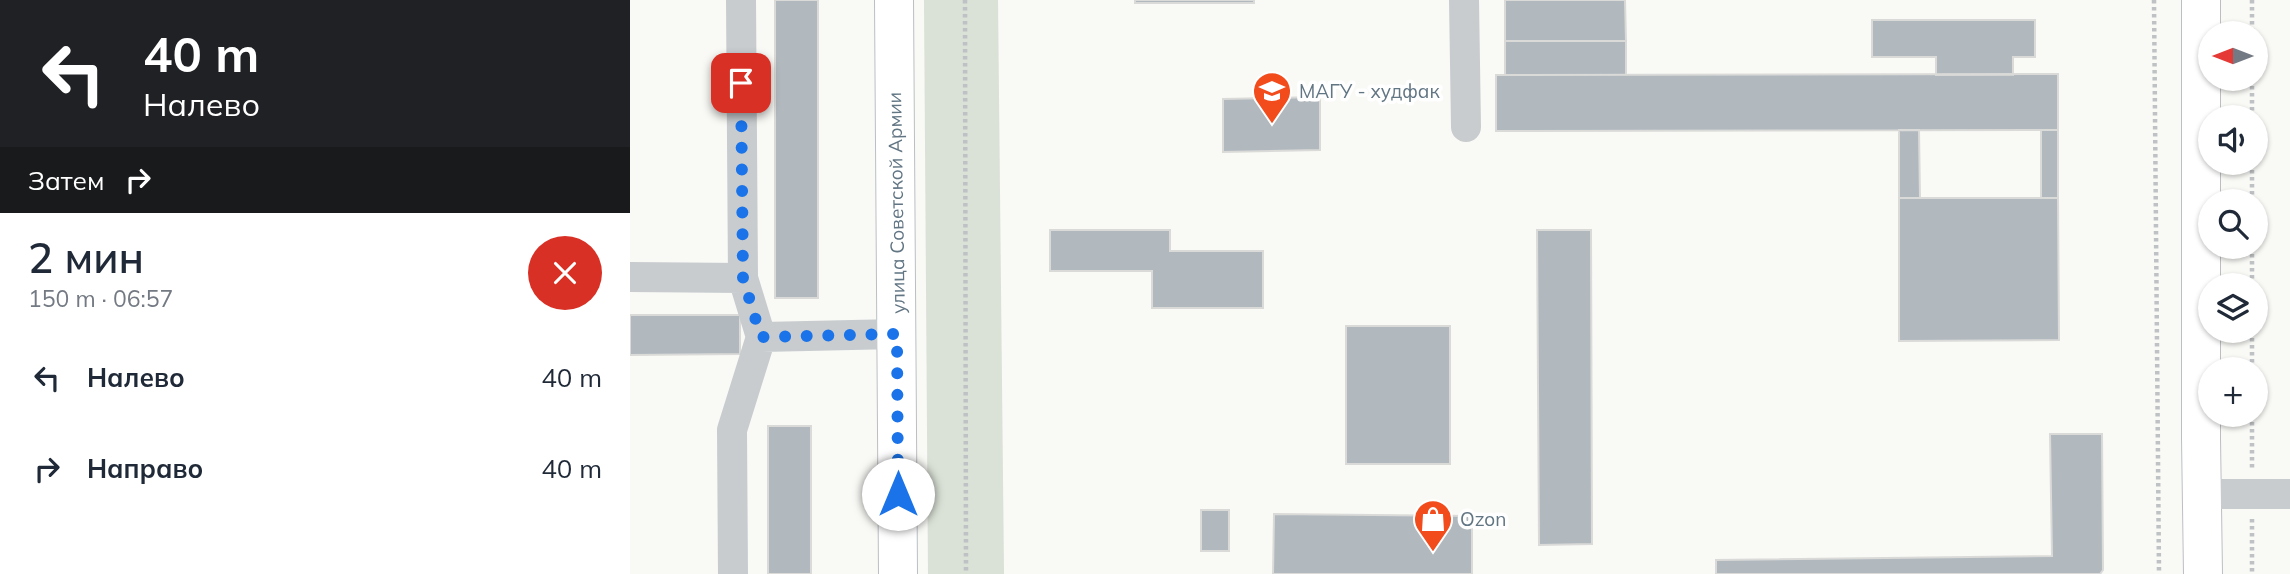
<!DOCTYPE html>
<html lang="ru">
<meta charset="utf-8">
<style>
:root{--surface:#fff;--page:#f6f6f7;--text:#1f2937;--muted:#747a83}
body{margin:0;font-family:Mulish,sans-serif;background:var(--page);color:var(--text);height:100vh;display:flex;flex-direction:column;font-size:26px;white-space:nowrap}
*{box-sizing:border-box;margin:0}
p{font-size:23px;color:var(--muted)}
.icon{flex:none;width:38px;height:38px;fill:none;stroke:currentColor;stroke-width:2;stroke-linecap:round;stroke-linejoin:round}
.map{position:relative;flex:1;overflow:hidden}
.side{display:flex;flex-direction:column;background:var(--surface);width:630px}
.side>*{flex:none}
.banner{background:#202124;color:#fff;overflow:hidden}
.needle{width:46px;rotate:270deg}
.tools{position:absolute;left:1568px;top:21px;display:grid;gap:14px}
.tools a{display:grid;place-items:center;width:70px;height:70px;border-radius:50%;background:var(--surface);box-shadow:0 2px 5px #0004;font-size:35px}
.pin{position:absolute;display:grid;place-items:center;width:60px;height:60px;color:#fff;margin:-30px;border-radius:14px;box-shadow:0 4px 10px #0006}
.me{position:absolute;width:77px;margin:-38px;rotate:0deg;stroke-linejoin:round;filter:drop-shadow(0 0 5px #0008)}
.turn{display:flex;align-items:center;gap:24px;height:147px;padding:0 28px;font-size:32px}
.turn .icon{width:91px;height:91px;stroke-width:2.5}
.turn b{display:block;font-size:49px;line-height:60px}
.then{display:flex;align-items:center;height:66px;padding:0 28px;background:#0003;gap:14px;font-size:26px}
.round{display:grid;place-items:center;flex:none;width:74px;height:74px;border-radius:37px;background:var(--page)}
.overview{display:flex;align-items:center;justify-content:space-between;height:119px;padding:0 28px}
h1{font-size:42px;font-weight:600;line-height:52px}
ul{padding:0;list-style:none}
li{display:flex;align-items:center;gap:21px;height:91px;padding:0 28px}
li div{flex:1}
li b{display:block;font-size:26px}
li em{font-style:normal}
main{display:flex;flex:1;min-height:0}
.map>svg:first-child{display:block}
.green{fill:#dae1d6}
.building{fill:#b1b9bf;stroke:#dadad8;stroke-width:2}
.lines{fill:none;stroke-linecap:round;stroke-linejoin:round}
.major-casing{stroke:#bbbfc3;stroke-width:40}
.path{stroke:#bfc2c4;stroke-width:4.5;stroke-dasharray:3.5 3.5;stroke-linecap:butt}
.minor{stroke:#c8cccf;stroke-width:30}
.major{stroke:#fff;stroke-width:38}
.route{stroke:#1a73e8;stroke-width:12;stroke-dasharray:0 21.6}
.labels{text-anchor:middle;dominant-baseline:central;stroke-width:7;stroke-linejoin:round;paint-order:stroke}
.poi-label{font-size:19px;fill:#617583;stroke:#fff;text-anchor:start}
.street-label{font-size:19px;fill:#617583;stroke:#fff}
</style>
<main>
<section class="side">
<div class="banner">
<div class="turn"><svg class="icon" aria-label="left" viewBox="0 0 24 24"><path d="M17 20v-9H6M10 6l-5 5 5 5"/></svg><div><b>40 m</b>Налево</div></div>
<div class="then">Затем<svg class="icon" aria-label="right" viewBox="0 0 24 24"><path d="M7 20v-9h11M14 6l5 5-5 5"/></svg></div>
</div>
<div class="overview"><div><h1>2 мин</h1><p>150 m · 06:57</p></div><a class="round" style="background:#d93025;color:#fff"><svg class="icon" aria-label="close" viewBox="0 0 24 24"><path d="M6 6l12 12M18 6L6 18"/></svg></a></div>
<ul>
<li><svg class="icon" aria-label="left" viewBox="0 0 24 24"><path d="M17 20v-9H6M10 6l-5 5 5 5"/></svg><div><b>Налево</b></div><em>40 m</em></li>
<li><svg class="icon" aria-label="right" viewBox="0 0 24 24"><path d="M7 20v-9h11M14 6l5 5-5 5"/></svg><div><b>Направо</b></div><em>40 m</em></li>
</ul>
</section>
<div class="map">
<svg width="1660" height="574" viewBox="0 0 1660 574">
<rect width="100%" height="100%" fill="#f9f9f6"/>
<path class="green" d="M294 0H368L374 574H298Z"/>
<path class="building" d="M145 0H188V298H145Z
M505 0H624V3H505Z
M875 0H995L996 41H875Z
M1242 20H1405V57H1383V75H1306V57H1242Z
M875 41H996V75H875Z
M1428 74V130L866 131V75Z
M690 97V150L593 152V99Z
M1269 130H1289L1290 198H1269Z
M1411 130H1428V198H1411Z
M1269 198H1428L1429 340 1269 341Z
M420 230H540V251H633V308H522V271H420Z
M907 230H961L962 544 909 545Z
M0 315H110V354L0 355Z
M716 326H820V464H716Z
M138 426H181V574H138Z
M1420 434H1472L1473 570 1470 574H1086V560L1422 556Z
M571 510H599V551H571Z
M644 514 842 516V574H643Z"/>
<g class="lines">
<defs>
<path id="major" d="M264 0 268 574
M1571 0V438L1573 574"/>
</defs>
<use href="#major" class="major-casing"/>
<path class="path" d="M335 0 336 574
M1524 0 1529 574
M1622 0V33
M1622 79V117
M1622 163V201
M1622 247V285
M1622 331V369
M1622 415V468
M1622 519V574"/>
<path class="minor" d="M111 0 113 278 131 337
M834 0 836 127
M0 277 113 278
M1571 494H1660
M103 574 102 430 131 337 267 334"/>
<use href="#major" class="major"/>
</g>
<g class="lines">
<path class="route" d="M111 83 113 278 131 337 267 334 268 494"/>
</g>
<defs>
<symbol id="university-pin" viewBox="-11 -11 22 30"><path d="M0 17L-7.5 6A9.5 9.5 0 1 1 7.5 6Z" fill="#f24b1c" stroke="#fff"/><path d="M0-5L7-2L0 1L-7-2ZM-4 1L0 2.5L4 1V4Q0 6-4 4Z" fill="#fff"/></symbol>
<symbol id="shop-pin" viewBox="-11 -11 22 30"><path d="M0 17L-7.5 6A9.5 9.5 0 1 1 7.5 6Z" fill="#f24b1c" stroke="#fff"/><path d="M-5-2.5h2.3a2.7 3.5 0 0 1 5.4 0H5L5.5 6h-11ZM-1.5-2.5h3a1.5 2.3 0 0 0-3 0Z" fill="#fff"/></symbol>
</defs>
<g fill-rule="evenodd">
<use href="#university-pin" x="620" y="69" width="44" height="60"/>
<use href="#shop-pin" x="781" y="497" width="44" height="60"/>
</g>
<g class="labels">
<g class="poi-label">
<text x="669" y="91">МАГУ - худфак</text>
<text x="830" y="519">Ozon</text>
</g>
<g class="street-label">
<text transform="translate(266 203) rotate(-91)">улица Советской Армии</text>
</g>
</g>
</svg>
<div class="tools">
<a><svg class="needle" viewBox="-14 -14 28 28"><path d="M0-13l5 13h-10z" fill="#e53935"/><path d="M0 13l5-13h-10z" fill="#747a83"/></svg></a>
<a><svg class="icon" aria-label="sound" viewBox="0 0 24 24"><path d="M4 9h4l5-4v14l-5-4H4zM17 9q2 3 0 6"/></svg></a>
<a><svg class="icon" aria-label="search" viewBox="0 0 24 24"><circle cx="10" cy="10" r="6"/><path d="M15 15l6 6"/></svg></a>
<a><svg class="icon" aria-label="layers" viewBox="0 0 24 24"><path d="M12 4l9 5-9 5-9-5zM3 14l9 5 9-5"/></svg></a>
<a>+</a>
</div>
<div class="pin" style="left:111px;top:83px;background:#d93025"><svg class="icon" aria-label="arrive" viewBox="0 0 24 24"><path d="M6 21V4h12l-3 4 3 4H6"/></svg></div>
<svg class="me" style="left:268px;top:494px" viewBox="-20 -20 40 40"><circle r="19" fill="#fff"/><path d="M0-13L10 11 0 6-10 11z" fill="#1a73e8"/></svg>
</div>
</main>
